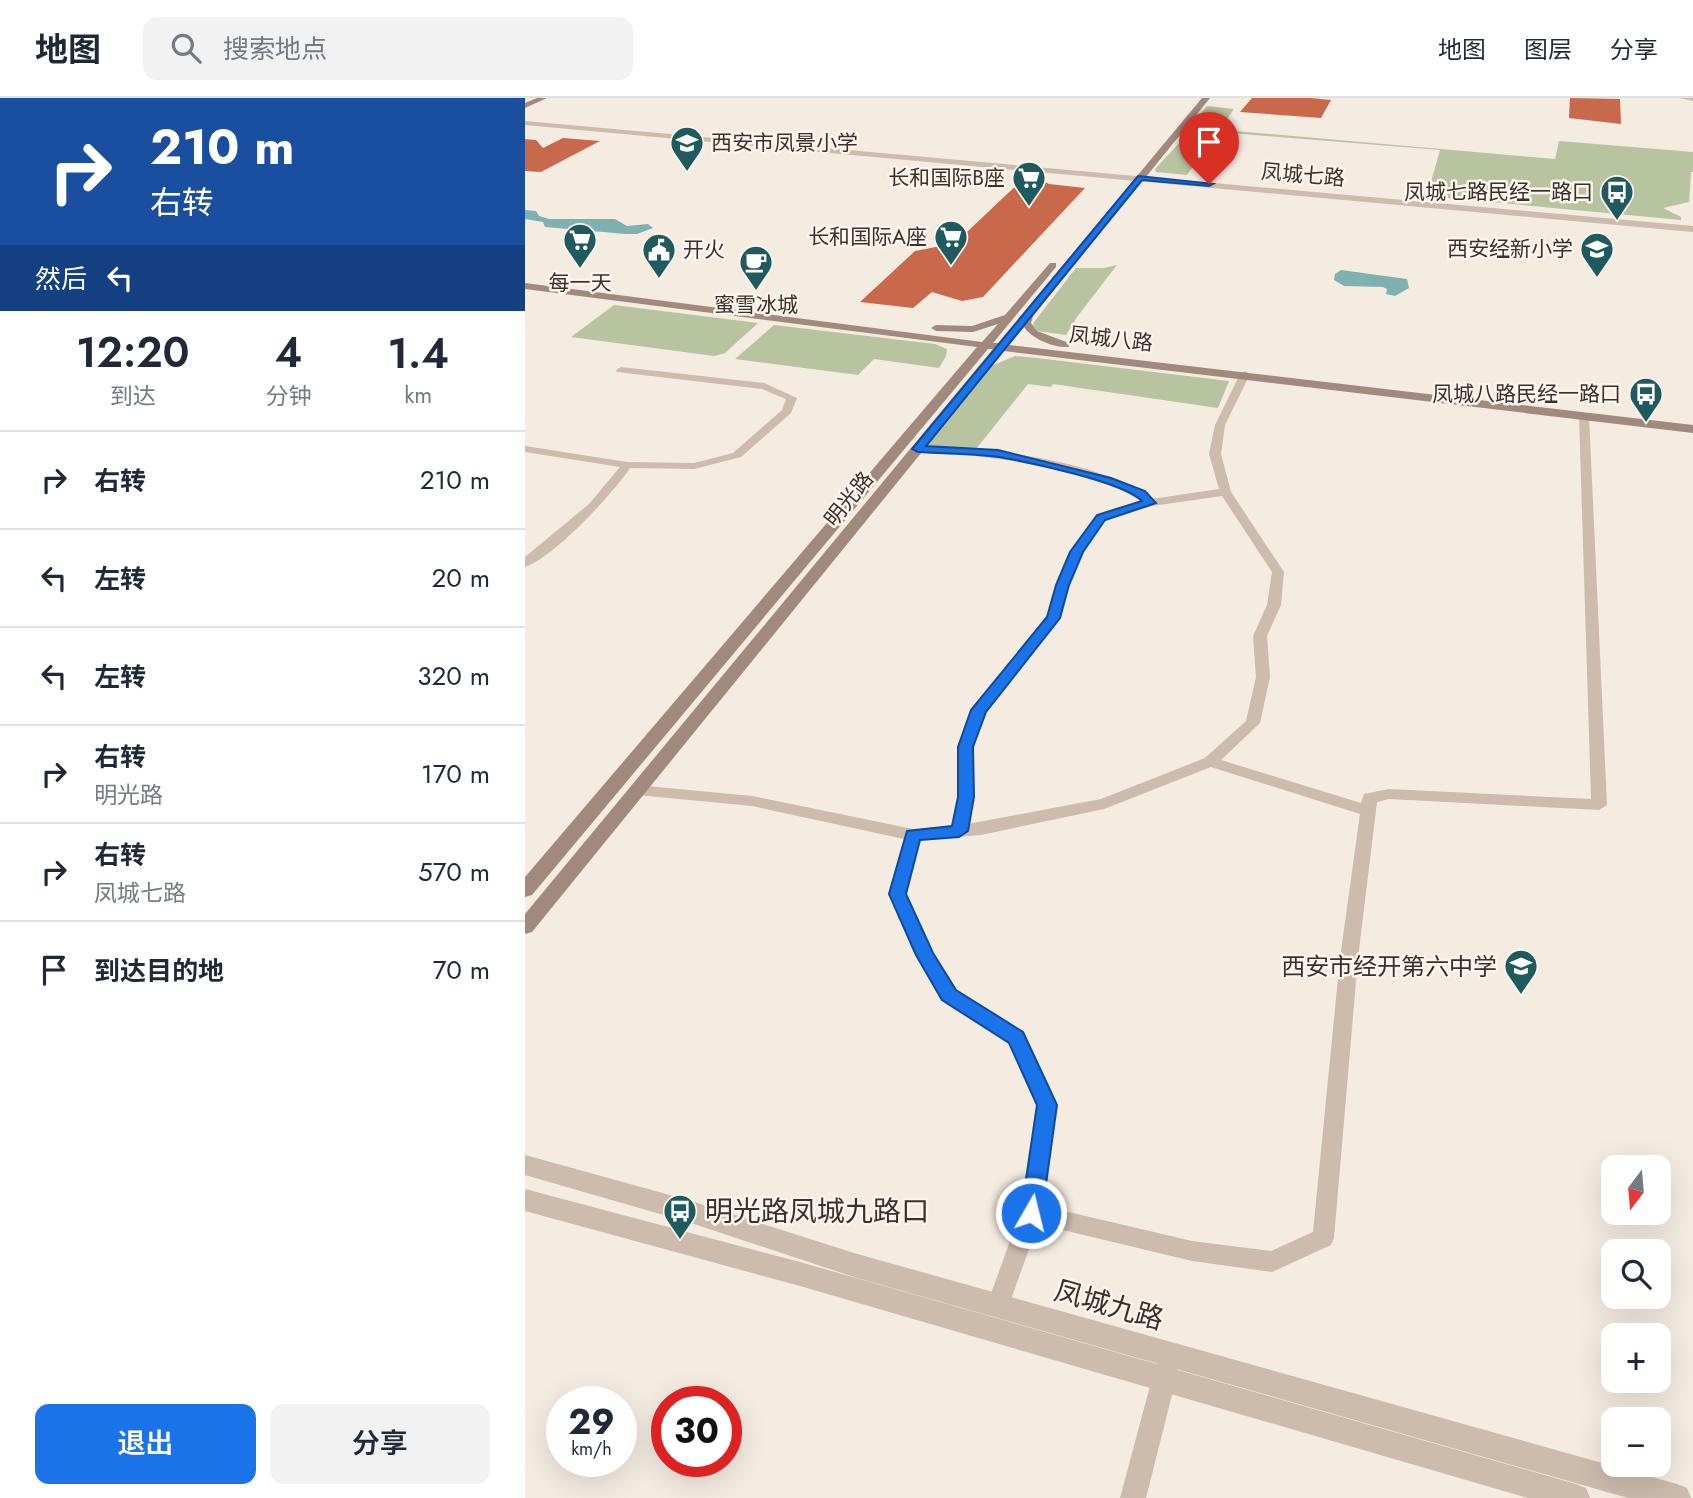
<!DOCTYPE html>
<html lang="zh">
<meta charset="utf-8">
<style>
:root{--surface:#fff;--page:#f2f2f3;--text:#1f2937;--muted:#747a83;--line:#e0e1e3;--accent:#1a73e8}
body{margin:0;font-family:Jost,"Noto Sans SC",sans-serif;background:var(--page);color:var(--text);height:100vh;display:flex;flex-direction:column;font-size:26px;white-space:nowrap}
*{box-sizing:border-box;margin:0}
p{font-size:23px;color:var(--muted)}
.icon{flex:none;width:38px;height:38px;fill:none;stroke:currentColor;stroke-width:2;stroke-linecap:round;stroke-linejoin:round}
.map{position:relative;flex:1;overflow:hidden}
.drawer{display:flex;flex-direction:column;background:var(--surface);width:525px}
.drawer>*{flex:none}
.hud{background:#1a4fa0;color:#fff;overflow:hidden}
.needle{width:46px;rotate:196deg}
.controls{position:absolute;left:1076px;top:1057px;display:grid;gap:14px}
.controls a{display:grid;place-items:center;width:70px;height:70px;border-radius:14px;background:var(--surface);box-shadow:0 7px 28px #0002;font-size:35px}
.speed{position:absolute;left:21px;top:1288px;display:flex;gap:14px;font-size:35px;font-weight:700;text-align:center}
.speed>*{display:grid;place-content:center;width:91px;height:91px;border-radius:50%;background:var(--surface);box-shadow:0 7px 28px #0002;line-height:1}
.speed small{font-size:18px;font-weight:400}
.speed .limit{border:10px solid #d22;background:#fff;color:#111}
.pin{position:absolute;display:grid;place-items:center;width:60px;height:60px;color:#fff;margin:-72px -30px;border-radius:50% 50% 50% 0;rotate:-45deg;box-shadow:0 0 7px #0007}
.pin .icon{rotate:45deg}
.me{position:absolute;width:77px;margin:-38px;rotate:8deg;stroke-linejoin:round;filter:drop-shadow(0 0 5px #0008)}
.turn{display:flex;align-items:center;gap:24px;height:147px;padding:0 35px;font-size:32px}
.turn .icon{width:91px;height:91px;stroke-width:2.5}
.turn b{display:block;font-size:49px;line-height:60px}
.then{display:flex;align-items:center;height:66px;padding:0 35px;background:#0003;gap:14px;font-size:26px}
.eta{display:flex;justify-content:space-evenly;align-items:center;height:119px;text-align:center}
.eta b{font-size:42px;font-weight:600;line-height:49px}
.cta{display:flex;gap:14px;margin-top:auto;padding:14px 35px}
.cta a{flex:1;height:80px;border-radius:14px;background:var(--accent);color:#fff;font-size:28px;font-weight:600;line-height:80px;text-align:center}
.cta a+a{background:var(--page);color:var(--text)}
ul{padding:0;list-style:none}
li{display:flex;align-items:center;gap:21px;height:98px;padding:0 35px;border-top:2px solid var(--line)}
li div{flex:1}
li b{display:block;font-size:26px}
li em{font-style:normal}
header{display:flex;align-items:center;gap:42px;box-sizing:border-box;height:98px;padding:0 35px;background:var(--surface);border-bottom:2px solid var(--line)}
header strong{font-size:33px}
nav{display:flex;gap:38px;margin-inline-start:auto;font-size:24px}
.search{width:490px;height:63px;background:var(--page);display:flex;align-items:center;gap:18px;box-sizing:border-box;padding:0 24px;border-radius:14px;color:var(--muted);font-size:26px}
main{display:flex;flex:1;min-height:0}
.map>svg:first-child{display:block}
.green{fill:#b8c4a0}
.water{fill:#7fb0b2}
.building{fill:#c8694b}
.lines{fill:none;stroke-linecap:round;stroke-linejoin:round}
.minor{fill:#cdbbac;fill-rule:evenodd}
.tertiary{fill:#cdbbac;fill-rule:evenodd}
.secondary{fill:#a18a7d;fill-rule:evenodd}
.route{fill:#1a73e8;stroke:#114b97;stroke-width:2}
.labels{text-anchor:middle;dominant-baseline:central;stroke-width:5;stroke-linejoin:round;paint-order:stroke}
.far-poi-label{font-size:21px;fill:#3b302b;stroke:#fbf5ee;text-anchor:end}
.far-street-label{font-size:21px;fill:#3b302b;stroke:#fbf5ee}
.poi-label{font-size:24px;fill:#3b302b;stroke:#fbf5ee;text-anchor:end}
.near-poi-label{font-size:28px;fill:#3b302b;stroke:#fbf5ee;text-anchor:start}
.near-street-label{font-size:28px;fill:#3b302b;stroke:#fbf5ee}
</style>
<header>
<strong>地图</strong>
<div class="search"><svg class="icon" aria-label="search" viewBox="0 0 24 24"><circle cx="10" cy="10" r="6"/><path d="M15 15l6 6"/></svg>搜索地点</div>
<nav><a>地图</a><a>图层</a><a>分享</a></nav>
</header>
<main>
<section class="drawer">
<div class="hud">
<div class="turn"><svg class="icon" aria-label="right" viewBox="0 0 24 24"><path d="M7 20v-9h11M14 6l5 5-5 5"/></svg><div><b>210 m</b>右转</div></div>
<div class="then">然后<svg class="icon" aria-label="left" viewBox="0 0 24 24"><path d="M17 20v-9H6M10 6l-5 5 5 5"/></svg></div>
</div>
<div class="eta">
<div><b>12:20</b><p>到达</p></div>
<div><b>4</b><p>分钟</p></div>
<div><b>1.4</b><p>km</p></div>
</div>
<ul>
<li><svg class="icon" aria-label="right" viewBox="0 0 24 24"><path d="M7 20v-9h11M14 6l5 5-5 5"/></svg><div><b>右转</b></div><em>210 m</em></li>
<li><svg class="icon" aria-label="left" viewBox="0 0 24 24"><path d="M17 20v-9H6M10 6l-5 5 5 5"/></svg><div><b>左转</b></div><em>20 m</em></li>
<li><svg class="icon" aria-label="left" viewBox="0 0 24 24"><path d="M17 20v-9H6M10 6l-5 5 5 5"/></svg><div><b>左转</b></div><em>320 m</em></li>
<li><svg class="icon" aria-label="right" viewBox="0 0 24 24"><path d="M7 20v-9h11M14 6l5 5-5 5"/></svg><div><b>右转</b><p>明光路</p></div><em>170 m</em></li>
<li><svg class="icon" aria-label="right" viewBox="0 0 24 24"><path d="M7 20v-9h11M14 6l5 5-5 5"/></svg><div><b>右转</b><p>凤城七路</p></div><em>570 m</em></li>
<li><svg class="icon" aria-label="arrive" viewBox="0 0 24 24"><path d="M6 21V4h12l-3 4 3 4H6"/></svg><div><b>到达目的地</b></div><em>70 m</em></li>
</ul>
<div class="cta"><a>退出</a><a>分享</a></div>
</section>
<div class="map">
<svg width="1168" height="1400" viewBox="0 0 1168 1400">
<rect width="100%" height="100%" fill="#f4ebe1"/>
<path class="green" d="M682 8 709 11 696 30 666 27Z
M665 29 1030 61 1034 43 1168 54V74H1166L1164 104 1138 110 1156 119V122L902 98 915 52 693 34 662 77 631 74 630 71 656 43Z
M592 167 552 219 541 237 512 233 508 227 509 224 551 170H579Z
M89 207 233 225 200 255 189 258 46 239Z
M249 227 410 246 422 251 421 258 414 270 349 261 333 277 210 261Z
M490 258 512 260 704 283 693 310 528 286 526 289 503 286 451 351 402 347 466 268Z"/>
<path class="water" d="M0 112 11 113 14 118 24 121H90L102 128 123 126 128 130 112 136H101L20 129 18 124 0 121Z
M816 172 882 181 884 190 870 198 861 196 862 191 858 189 819 188 809 182 810 176Z"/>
<path class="building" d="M727 0H786L806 2 796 20 715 14Z
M1045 0 1095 1 1096 26 1044 20Z
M38 40 75 43 16 74 0 73V41L11 42 18 50Z
M500 79 513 80 524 86 560 90 458 199 437 203 407 194 388 210 335 204 390 153 421 147 425 150Z"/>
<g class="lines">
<path class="minor" d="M96 269 239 285 272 300 266 315 216 359 169 371 105 370C87 397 29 459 0 469V459L64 406 95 369 0 354V348L102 364 169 365 208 355 257 312 261 301 237 291 92 274 91 272Z
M720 273 725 276 700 327 696 356 706 394 759 474 756 507 742 538 745 579 735 625 696 662 836 705 839 696 864 691 1066 701 1054 318 1059 315 1064 318 1082 707 1074 712 864 701 852 704 833 860 809 1140 806 1147 747 1174 667 1163 513 1126 481 1215 473 1218 465 1215 462 1207 495 1115 512 1007 484 945 418 902 391 857 363 796 379 741 227 708 112 697 104 692 112 687 227 698 388 731 427 728 433 699 432 649 447 612 522 519 531 487 546 454 572 417 616 404C600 392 581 386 562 380 506 363 451 357 392 353L386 350 392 347C461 351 571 360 627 401L694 391 684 356 690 327 715 276ZM697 398 747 474 742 507 728 538 731 579 721 623 680 660 576 701 443 726 449 699 448 649 461 613 536 520 543 487 558 454 580 423 627 408ZM686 669 835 716 815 860 788 1134 746 1153 667 1143 518 1108 532 1007 498 935 430 892 408 855 381 796 395 742 456 737 579 711Z
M641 1261 649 1265 653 1273 621 1400H595L629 1273 633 1265Z"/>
<path class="tertiary" d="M1154 0H1168V3Z
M0 23 1168 128V134L0 27Z
M0 1057 163 1102 329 1155 1152 1386 1162 1390 1166 1400H1103L329 1179 163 1124 0 1077Z
M0 1091 275 1164 1051 1386 1061 1390 1065 1400H1003L275 1188 0 1113Z"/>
<path class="secondary" d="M12 0H22L0 10V5Z
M677 0H685L508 218 506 225 512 233 544 245V249C529 250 507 241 499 229L484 247 1168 327V335L479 253 7 834 0 836V816L468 251H463L7 797 0 799V779L452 249 0 191V185L457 244 473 226 448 234 411 233 406 230 411 227 447 228 480 217 525 165H531V169L468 245H473Z"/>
</g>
<path class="route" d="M613 78 688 86 684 88 617 82 401 348 473 352 586 380 620 393 631 405 580 422 558 454 544 487 535 520 461 614 448 649 449 699 443 733 434 739 395 742 381 796 408 855 431 892 498 934 532 1007 517 1115 514 1122 506 1125 499 1122 496 1115 512 1007 484 945 417 902 391 857 364 796 382 733 427 728 433 699V649L446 612 522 519 531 487 545 454 572 417 617 403C599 384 503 364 474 359 447 355 419 356 393 354L387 351Z"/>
<defs>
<symbol id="school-pin" viewBox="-11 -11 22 30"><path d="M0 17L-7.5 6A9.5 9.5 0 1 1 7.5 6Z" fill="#1f5a5e" stroke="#fbf5ee"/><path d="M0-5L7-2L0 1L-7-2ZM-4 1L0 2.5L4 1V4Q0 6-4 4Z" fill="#fff"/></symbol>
<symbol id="supermarket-pin" viewBox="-11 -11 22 30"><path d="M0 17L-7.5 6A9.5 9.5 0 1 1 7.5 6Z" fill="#1f5a5e" stroke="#fbf5ee"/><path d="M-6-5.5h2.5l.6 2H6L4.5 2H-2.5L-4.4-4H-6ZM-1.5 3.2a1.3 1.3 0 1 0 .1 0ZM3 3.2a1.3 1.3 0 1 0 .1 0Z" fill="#fff"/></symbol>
<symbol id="bus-pin" viewBox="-11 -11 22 30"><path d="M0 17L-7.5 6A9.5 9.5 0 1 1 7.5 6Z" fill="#1f5a5e" stroke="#fbf5ee"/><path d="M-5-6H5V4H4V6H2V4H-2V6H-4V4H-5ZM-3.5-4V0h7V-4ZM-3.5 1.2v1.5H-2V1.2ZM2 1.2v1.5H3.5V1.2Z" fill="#fff"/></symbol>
<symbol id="civic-pin" viewBox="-11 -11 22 30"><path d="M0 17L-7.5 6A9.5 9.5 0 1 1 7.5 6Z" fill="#1f5a5e" stroke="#fbf5ee"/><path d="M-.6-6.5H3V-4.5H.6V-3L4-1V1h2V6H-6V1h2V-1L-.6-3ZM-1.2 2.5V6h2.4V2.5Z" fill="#fff"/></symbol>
<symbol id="cafe-pin" viewBox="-11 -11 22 30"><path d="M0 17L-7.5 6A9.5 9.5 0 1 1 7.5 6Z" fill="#1f5a5e" stroke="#fbf5ee"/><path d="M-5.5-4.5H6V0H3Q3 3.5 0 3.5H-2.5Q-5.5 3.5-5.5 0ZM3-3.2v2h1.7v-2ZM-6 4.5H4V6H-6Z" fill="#fff"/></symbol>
</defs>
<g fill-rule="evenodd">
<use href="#school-pin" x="143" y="26" width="38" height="52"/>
<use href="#supermarket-pin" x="485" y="61" width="38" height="52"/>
<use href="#bus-pin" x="1073" y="75" width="38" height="52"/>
<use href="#supermarket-pin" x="407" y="120" width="38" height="52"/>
<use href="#supermarket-pin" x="36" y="123" width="38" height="52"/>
<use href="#school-pin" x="1053" y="132" width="38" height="52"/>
<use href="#civic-pin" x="115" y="133" width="38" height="52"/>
<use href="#cafe-pin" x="212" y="145" width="38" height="52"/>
<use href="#bus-pin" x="1102" y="277" width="38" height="52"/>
<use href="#school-pin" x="977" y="849" width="38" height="52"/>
<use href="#bus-pin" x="136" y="1094" width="38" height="52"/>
</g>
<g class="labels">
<g class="far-poi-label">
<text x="186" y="45" text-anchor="start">西安市凤景小学</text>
<text x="480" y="80">长和国际B座</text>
<text x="1068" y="94">凤城七路民经一路口</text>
<text x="402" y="139">长和国际A座</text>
<text x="1048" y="151">西安经新小学</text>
<text x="158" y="152" text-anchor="start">开火</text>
<text x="55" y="185" text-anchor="middle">每一天</text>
<text x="231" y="207" text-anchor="middle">蜜雪冰城</text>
<text x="1096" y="296">凤城八路民经一路口</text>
</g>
<g class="far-street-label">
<text transform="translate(778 77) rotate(5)">凤城七路</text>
<text transform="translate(586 241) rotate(6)">凤城八路</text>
<text transform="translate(324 401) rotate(-51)">明光路</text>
</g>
<g class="poi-label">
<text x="972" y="868">西安市经开第六中学</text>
</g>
<g class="near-poi-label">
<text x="180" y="1113">明光路凤城九路口</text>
</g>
<g class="near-street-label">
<text transform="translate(584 1207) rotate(16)">凤城九路</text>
</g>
</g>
</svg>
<div class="controls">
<a><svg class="needle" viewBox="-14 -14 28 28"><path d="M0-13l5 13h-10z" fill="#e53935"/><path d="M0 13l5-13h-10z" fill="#747a83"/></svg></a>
<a><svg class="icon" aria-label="search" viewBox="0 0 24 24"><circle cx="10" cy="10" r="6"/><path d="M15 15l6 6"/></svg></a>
<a>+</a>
<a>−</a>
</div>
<div class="speed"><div>29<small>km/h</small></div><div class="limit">30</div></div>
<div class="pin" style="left:684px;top:86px;background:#d93025"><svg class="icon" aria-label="arrive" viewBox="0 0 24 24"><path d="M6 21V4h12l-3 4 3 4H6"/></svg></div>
<svg class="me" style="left:506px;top:1115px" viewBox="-20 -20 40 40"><circle r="17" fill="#1a73e8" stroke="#fff" stroke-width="3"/><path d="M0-11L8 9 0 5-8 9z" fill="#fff"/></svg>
</div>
</main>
